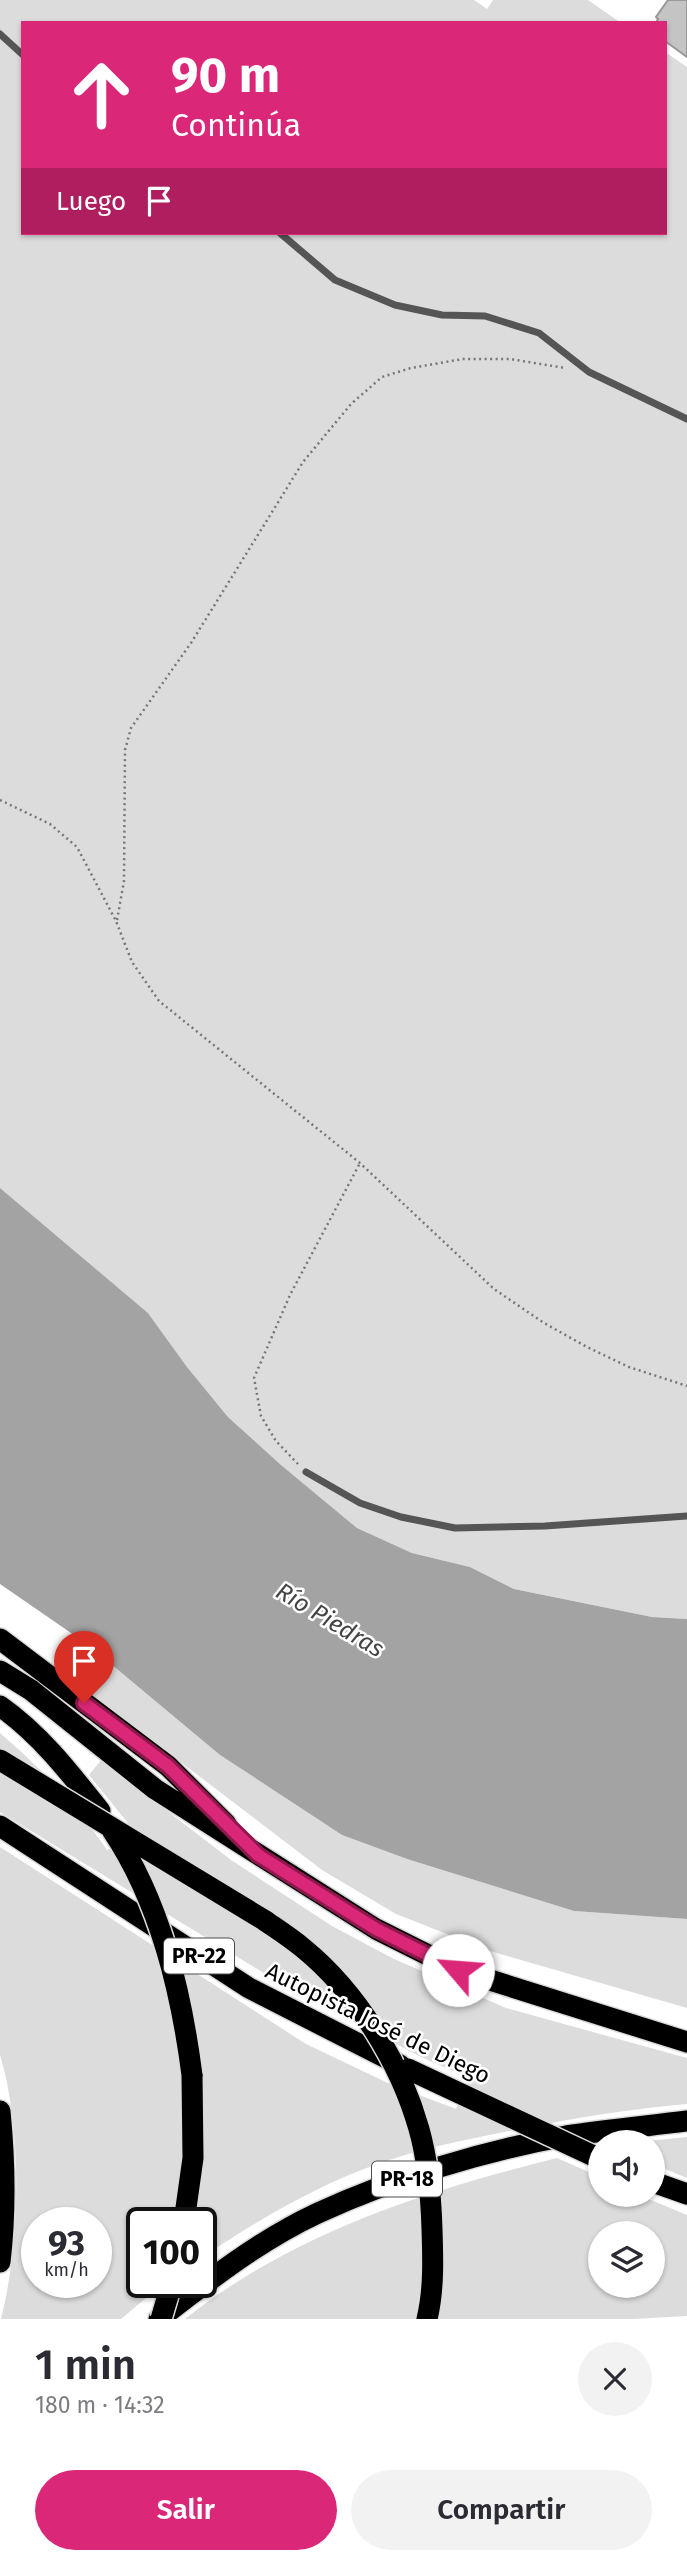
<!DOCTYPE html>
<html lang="es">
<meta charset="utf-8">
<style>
:root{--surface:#fff;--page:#f2f2f3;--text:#2b2b33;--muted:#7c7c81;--accent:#db2777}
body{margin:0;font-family:"Fira Sans",sans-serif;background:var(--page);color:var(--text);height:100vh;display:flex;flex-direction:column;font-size:26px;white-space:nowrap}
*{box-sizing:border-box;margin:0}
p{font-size:23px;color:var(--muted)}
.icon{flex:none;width:38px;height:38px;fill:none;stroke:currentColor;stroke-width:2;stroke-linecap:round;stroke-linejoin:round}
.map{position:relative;height:2319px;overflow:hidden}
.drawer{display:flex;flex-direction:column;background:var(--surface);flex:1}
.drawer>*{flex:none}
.hud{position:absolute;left:21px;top:21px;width:646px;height:214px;border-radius:0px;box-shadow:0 2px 5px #0004;background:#db2777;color:#fff;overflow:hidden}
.buttons{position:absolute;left:588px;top:2130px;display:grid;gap:14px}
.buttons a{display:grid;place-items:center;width:77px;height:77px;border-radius:50%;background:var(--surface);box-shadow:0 2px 5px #0004;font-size:35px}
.speed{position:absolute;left:21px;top:2207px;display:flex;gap:14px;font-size:35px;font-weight:700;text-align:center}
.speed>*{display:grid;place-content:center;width:91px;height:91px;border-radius:50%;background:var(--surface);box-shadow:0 2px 5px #0004;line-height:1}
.speed small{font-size:18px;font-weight:400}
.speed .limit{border:4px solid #111;border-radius:10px;background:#fff;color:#111}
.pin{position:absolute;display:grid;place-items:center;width:60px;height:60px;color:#fff;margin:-72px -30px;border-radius:50% 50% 50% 0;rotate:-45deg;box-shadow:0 0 7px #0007}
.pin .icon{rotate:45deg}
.me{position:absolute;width:77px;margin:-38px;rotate:297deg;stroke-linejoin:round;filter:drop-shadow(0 0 5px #0008)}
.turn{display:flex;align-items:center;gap:24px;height:147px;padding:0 35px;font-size:32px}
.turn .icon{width:91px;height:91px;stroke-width:2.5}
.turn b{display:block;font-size:49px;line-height:60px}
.then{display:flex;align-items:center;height:66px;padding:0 35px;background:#0003;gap:14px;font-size:26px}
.round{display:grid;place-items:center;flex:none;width:74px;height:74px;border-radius:37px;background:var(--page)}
.overview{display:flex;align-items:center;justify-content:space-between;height:119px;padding:0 35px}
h1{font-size:42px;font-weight:600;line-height:52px}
.primary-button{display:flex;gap:14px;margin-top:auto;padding:14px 35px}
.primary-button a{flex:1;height:80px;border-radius:42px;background:var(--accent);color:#fff;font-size:28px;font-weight:600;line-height:80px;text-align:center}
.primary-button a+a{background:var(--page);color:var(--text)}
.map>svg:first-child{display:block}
.green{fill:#dcdcdc;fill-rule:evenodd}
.water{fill:#a3a3a3}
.building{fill:#c4c4c4;stroke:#999;stroke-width:2}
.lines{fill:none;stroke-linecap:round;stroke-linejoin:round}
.highway-casing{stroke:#dbdbdb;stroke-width:24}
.path{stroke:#777;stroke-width:2.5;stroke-dasharray:2 3.5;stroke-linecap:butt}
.lane{stroke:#555;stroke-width:7}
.highway{stroke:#000;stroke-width:21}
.highway-bridge-casing{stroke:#dbdbdb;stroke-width:24;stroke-linecap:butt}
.highway-bridge{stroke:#000;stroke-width:21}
.route-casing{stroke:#8e194d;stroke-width:18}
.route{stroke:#db2777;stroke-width:12}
.labels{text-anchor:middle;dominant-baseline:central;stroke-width:5;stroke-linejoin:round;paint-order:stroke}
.shield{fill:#fff;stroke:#4c4c4c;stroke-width:2}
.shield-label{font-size:21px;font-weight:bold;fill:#000}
.street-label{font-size:23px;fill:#000;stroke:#fff}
.water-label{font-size:24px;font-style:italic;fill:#444;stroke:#fff}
</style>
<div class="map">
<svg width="687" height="2319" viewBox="0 0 687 2319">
<rect width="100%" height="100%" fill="#fff"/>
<path class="green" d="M0 0H474L487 9 493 0H588L621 23H23V233H665V52L687 67V1619L652 1617 514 1589 470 1567 412 1553 357 1528 281 1465 228 1417 187 1367 148 1313 0 1188Z
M87 1644 220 1755 342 1835 407 1859 574 1911 687 1919V2008L490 1951 396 1914 322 1870 68 1676Z
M0 1733C41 1768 76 1805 107 1850L136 1833 89 1775 101 1760 231 1860 332 1926 392 1958 506 2008 687 2058V2104C630 2109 575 2118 519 2129 481 2137 442 2144 405 2155 332 2176 264 2216 201 2258V2222H142V2282H165L121 2319H1C20 2244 23 2130 0 2055V1847L306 2044 390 2084 456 2109 469 2078 421 2057 285 1986 0 1812ZM37 2222H96V2282H37Z
M687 2137V2178L653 2164V2142H637Z
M557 2158 600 2177V2194L639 2195 687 2215V2316L633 2319H185C293 2233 425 2191 557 2158ZM600 2233H653V2286H600Z"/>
<path class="water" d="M0 1188 148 1313 187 1367 228 1417 281 1465 357 1528 412 1553 470 1567 514 1589 652 1617 687 1619V1919L574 1911 407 1859 342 1835 220 1755 87 1644 0 1584Z"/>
<path class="building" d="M668 0H687V57L665 41V23H656L658 19 656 17Z"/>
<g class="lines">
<defs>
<path id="highway" d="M0 1639 168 1766 226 1824
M0 1671 31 1690 155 1789 376 1929 458 1970 687 2042
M0 1706C40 1734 70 1773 100 1811
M0 1826 249 1988 400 2065
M0 2111C5 2162 6 2211 0 2262
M653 2182 687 2194
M184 2222 193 2158 192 2075
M159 2319C209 2280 260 2240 318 2213 394 2178 483 2151 566 2136 606 2130 647 2126 687 2121"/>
</defs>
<use href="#highway" class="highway-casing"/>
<path class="path" d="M0 800 50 824 77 847 116 921 132 962 159 1001 360 1163 494 1289 544 1323 587 1347 629 1367 687 1386
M117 920 124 881 125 750 131 728 191 643 303 462 351 404 382 377 411 368 463 359H510L565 368
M298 1464 276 1441 261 1416 254 1378 290 1295 360 1163"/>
<path class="lane" d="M0 34 23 55
M280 233 335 280 395 305 442 315 485 316 539 333 589 372 687 419
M306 1472 360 1503 401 1517 455 1528 545 1526 687 1516"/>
<use href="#highway" class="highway"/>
<defs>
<path id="highway-bridge" d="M0 1760 264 1920C277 1929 291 1938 303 1948 357 1992 400 2062 419 2129 428 2161 431 2196 432 2229 433 2259 434 2290 427 2319
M112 1830C160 1902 181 1990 192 2075
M408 2069 600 2159
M161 2319 172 2282"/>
</defs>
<use href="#highway-bridge" class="highway-bridge-casing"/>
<use href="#highway-bridge" class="highway-bridge"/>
</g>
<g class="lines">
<defs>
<path id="route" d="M84 1703 168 1766 258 1855 376 1929 458 1970"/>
</defs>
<use href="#route" class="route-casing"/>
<use href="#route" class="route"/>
</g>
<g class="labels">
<g class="shield">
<rect x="164" y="1938.5" width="70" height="35" rx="5"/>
<rect x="372" y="2161.5" width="70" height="35" rx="5"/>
</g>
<g class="shield-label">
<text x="199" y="1956">PR-22</text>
<text x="407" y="2179">PR-18</text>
</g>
<g class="street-label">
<text transform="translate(378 2023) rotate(26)">Autopista José de Diego</text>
</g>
<g class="water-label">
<text transform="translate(330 1620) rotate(31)">Río Piedras</text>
</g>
</g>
</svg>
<div class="buttons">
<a><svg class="icon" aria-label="sound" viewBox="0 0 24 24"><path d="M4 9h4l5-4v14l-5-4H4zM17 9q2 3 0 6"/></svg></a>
<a><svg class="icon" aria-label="layers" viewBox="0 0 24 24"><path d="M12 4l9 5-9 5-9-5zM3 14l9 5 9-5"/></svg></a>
</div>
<div class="speed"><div>93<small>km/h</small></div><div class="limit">100</div></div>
<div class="pin" style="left:84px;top:1703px;background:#d93025"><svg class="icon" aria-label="arrive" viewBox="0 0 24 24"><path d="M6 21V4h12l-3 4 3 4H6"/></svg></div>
<svg class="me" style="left:458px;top:1970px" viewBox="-20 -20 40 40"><circle r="19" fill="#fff"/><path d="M0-13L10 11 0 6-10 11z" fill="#db2777"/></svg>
<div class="hud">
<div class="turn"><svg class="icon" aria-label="ahead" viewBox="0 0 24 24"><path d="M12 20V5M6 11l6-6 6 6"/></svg><div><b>90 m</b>Continúa</div></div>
<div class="then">Luego<svg class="icon" aria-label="arrive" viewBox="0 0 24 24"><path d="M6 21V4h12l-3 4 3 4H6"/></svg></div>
</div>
</div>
<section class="drawer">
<div class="overview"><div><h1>1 min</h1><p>180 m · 14:32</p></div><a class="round"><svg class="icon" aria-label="close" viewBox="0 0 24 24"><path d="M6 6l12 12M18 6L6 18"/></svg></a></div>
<div class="primary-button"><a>Salir</a><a>Compartir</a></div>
</section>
